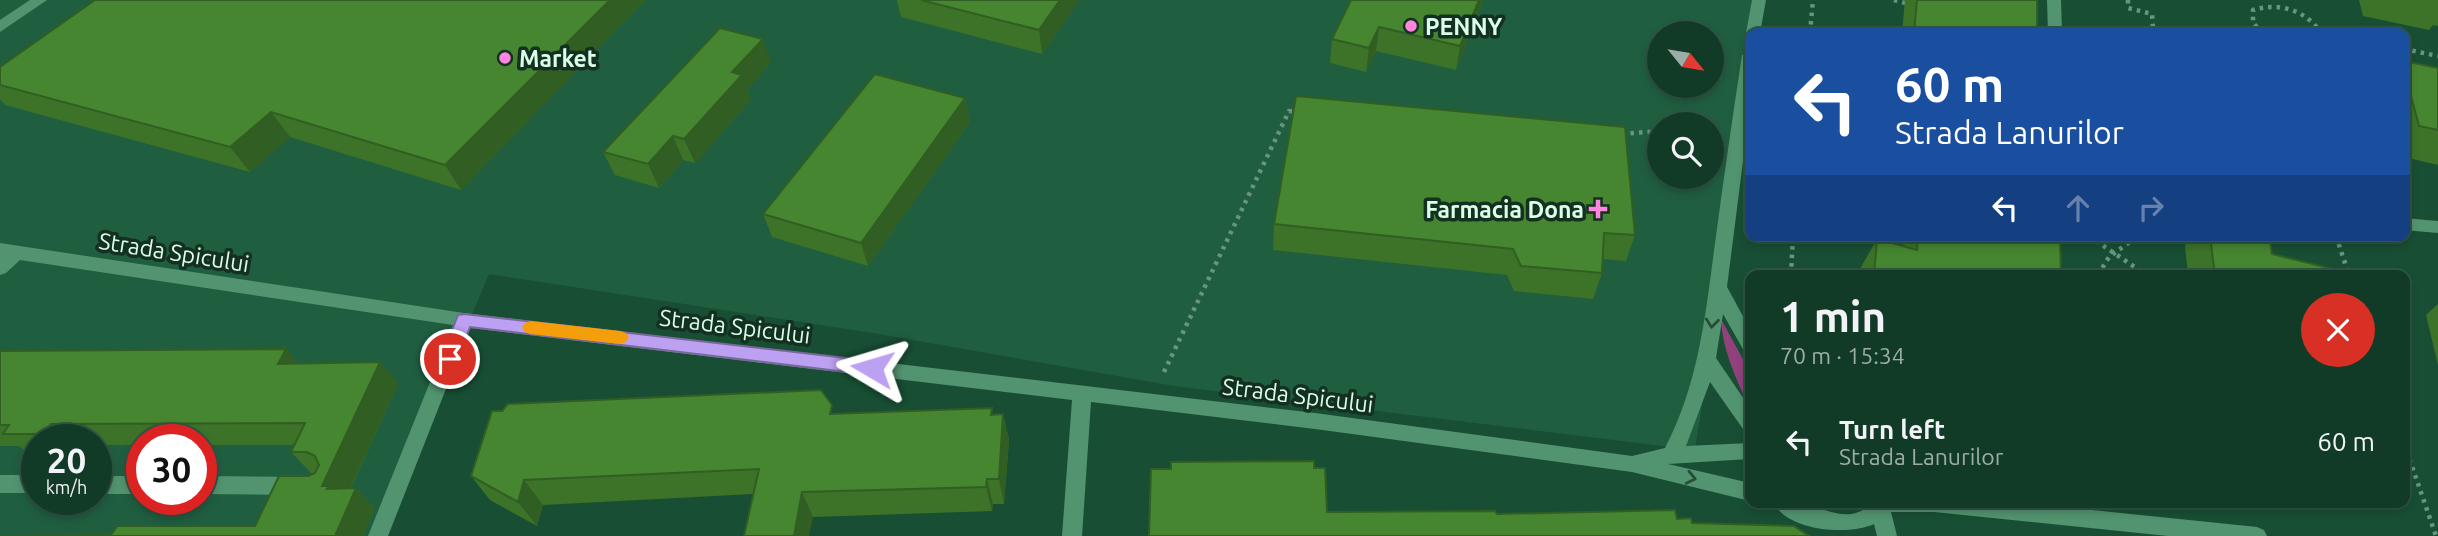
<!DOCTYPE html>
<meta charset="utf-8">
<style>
:root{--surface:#123b27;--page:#1b422f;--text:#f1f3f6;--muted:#9cada7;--line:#315544}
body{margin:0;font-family:Ubuntu,sans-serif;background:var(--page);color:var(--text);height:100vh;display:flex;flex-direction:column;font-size:26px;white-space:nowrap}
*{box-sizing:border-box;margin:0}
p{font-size:23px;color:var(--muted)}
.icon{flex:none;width:38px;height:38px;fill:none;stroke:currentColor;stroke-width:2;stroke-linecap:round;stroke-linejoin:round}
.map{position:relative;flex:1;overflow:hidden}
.details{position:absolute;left:1745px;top:270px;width:665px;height:238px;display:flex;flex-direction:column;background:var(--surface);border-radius:14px;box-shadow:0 4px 10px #0003,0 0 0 2px var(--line)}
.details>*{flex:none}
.hud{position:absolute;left:1745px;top:28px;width:665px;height:214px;border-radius:14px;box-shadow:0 4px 10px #0003,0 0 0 2px var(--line);background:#1a4fa0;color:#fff;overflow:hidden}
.needle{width:46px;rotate:120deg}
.controls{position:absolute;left:1647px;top:21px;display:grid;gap:14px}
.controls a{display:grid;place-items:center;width:77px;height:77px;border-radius:50%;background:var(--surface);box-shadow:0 4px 10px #0003,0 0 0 2px var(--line);font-size:35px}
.speed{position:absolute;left:21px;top:424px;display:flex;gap:14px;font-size:35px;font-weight:700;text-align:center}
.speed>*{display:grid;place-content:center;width:91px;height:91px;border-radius:50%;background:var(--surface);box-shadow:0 4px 10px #0003,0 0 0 2px var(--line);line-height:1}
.speed small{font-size:18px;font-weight:400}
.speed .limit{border:10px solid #d22;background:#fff;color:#111}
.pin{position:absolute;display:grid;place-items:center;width:60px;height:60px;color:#fff;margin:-30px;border:4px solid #fff;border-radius:50%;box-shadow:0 2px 7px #0007}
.me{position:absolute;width:77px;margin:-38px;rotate:277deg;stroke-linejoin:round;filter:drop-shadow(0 0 5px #0008)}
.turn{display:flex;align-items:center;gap:24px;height:147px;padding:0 35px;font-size:32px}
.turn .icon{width:91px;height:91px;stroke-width:2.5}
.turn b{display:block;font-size:49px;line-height:60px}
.lanes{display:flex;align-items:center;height:66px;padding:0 35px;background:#0003;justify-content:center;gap:35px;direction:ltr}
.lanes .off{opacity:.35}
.round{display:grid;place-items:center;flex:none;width:74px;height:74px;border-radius:37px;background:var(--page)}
.head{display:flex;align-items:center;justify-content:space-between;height:119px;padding:0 35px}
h1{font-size:42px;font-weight:600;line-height:52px}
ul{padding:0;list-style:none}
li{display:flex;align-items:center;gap:21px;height:105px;padding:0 35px}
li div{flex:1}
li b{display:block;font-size:26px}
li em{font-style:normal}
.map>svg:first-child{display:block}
.built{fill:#205e40;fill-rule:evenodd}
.green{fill:#91427c}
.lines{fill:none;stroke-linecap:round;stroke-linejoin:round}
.path{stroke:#67967d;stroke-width:4.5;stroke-dasharray:3.5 5;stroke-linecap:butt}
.minor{fill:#529470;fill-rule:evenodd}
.wall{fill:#3c7329}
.shaded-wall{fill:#315e22}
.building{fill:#468630;stroke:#315e22;stroke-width:2}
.oneway{stroke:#264e39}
.route{fill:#bca0f2;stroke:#7a689d;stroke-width:2}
.slow{fill:#f59e0b}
.poi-dot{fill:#ff85de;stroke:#133021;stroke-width:2.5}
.labels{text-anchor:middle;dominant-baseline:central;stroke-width:7;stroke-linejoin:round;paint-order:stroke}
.poi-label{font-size:23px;font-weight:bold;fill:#dbfee8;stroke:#133021;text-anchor:start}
.street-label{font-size:23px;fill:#dbfee8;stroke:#133021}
</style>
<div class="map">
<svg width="2438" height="536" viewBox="0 0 2438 536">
<rect width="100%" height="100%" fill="#184f34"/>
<path class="built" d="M0 0H1764L1759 33H1750V94L1695 450 1174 386 873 333 489 274 379 536H0ZM1659 33H1712V86H1659ZM1659 124H1712V177H1659ZM37 439H96V499H37ZM142 439H201V499H142Z"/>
<path class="green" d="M1721 319 1750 372V403H1747C1735 376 1722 348 1721 319Z"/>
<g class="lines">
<path class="path" d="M1894 0 1909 4
M2128 0V8L2152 14 2153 28 2178 33
M1810 33 1813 0
M2263 33 2253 23V10C2279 2 2306 10 2321 33
M2404 49 2438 56
M1622 134 1659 131
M2089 236 2142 272
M2336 236 2349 275
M1755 274V270L1787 275
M1791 275 1793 236
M2098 275 2109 257 2138 236
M1164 372 1289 111 1299 112
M2404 443 2436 536"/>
<path class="minor" d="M30 0H47L0 32V20Z
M1752 0H1766L1760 33H1750V37L1746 33Z
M2047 0H2061L2062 33H2048Z
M1750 50V106L1727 287 1750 329V353L1744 351 1723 314 1716 358 1750 408V431L1743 429 1710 382 1686 446 1750 443V459L1668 464 1750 483V501L1632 472 1315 429 1091 402 1082 536H1062L1072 400 470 328 388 536H368L453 325 20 260 6 273 0 275V243L464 313 1315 413 1632 456 1665 448C1700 381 1706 309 1716 236 1724 175 1733 115 1742 55Z
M2404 218 2438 221V233L2404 230Z
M0 475H37V493H0Z
M96 476H142V494H96Z
M201 476 296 477 303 480 306 486 303 492 296 495 201 494Z
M1773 502C1781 502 1789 501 1796 502 1820 505 1850 528 1872 502H2014L2257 527 2264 530 2267 536H2168L1934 512H1891L1897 536H1877L1874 524C1848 536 1787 531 1773 502Z"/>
</g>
<path class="wall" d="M645 0 461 190 290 137 250 172 5 105 0 99V67Z
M897 0H1079L1042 54 901 17Z
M1483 0 1456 70 1376 51 1366 72 1330 63 1332 39Z
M1905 0H2037V33H1902Z
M2359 0H2438V26L2433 25 2429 30 2363 16Z
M2404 61 2438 68V165L2404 157Z
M771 63 747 89 751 99 695 163 683 160 659 188 615 175 603 152Z
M1296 96 1635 235 1626 261 1603 259 1602 273 1593 299 1514 291 1507 275 1273 250 1274 224Z
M965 98 970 122 868 266 772 237 763 214Z
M1904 236H2034L2061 275H1860L1861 267 1877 239 1903 246Z
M2192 236H2269L2272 254 2357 275H2188L2185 245Z
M2438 304V365L2426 315Z
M286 349 299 364 398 384 351 488H356L375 508 363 536H0L111 535 255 526 308 476 313 473H311L291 452 294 445H201V439H142V445H96V439H37V455H30L19 446H0V351Z
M835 413 1003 414 1009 440 1004 504H993L992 511 813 517 753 494 543 505 537 526 490 500 471 476Z"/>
<path class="shaded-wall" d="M610 0H645L461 190 445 165Z
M1060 0H1079L1042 54 1039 30Z
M1479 0H1483L1456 70 1460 46Z
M1379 27 1376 51 1366 72 1369 48Z
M763 39 771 63 747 89 751 99 695 163 684 139 732 72Z
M965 98 970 122 868 266 861 243Z
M271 112 290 137 250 172 230 147Z
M673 136 683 160 659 188 648 164Z
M286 349 305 371 278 364Z
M380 362 398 384 344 502 356 488 375 508 363 536H335L322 486Z
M1003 414 1009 440 1004 504 999 479Z
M51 424 69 439H51L44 434Z
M987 479 993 504 992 511 986 487Z
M524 480 543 505 537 526 518 502Z
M802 492 813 517 809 536H794Z"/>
<path class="building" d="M95 0H610L445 165 271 112 230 147 0 85V67Z
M921 0H1060L1039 30Z
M1351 0H1479L1460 46 1379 27 1369 48 1332 39Z
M1917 0H2037V33H1914Z
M720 28 763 39 732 72 742 75 684 139 673 136 648 164 603 152Z
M2404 61 2438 68V130L2419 126 2404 70Z
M875 74 965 98 861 243 763 214Z
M1296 96 1625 127 1635 235 1604 233 1602 273 1521 266 1513 249 1274 224Z
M1918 236H2034L2060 243 2061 275H1874L1877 239 1917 250Z
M2210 236H2269L2272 254 2357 275H2215Z
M286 349 278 364 380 362 322 486H329L327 489 356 488 335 536H0L111 535 117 526H255L279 476H308L315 473 319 465 315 456 307 452H291L305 423 51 424 44 434H3L9 425H0V351Z
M821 390 832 405 830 414 992 408 991 415 1003 414 999 479H987L986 487 802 492 794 536H744L759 469 524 480 518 502 471 476 492 411H502L508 404Z
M1314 461V468H1325L1327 512 1495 511 1497 514 1675 510 1677 519 1691 518 1692 523 1794 526 1809 536H1149L1151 469H1171V462Z"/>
<defs><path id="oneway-chevron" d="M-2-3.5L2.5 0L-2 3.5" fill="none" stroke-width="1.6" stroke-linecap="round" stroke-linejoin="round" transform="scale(1.75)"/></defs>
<g class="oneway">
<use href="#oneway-chevron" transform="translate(1712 323) rotate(96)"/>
<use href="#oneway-chevron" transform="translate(1691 478) rotate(13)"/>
</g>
<path class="route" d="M464 314 872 361 878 363 880 368 878 373 872 375 470 327 456 364H444L441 359 456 320 458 315Z"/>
<path class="slow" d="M530 321 620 331 626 333 629 337 626 342 620 344 530 334 525 332 522 327 525 323Z"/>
<g class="poi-dot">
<circle cx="1411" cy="26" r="7"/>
<circle cx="505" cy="58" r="7"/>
<path d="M1594.5 198.5h7v7h7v7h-7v7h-7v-7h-7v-7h7z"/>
</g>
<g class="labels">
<g class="poi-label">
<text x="1425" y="26">PENNY</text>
<text x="519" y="58">Market</text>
<text x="1584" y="209" text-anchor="end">Farmacia Dona</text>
</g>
<g class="street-label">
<text transform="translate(174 252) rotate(9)">Strada Spicului</text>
<text transform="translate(735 326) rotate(7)">Strada Spicului</text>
<text transform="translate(1298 395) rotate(7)">Strada Spicului</text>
</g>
</g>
</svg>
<div class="controls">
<a><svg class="needle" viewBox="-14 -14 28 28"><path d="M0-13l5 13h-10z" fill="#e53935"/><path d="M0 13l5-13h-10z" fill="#9cada7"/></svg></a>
<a><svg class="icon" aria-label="search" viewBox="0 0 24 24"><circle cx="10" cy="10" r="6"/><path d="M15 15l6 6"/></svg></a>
</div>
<div class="speed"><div>20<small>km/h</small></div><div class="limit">30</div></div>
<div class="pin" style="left:450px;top:359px;background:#d93025"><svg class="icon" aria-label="arrive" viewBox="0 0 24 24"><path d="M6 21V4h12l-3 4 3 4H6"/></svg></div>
<svg class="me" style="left:872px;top:368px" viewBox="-20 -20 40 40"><path d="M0-17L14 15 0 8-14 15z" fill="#bca0f2" stroke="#fff" stroke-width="4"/></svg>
<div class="hud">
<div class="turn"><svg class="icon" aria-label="left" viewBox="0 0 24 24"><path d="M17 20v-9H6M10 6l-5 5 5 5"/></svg><div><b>60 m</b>Strada Lanurilor</div></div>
<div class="lanes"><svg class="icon" aria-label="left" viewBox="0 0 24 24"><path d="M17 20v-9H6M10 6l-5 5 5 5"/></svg><svg class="icon off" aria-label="ahead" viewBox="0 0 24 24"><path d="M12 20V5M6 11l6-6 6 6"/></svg><svg class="icon off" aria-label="right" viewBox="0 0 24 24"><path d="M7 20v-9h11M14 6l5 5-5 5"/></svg></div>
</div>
<section class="details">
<div class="head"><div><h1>1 min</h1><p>70 m · 15:34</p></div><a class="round" style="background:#d93025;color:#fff"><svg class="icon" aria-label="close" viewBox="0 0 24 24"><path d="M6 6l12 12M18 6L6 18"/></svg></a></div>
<ul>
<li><svg class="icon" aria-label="left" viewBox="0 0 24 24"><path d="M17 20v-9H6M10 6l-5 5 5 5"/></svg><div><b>Turn left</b><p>Strada Lanurilor</p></div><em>60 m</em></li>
</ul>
</section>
</div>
